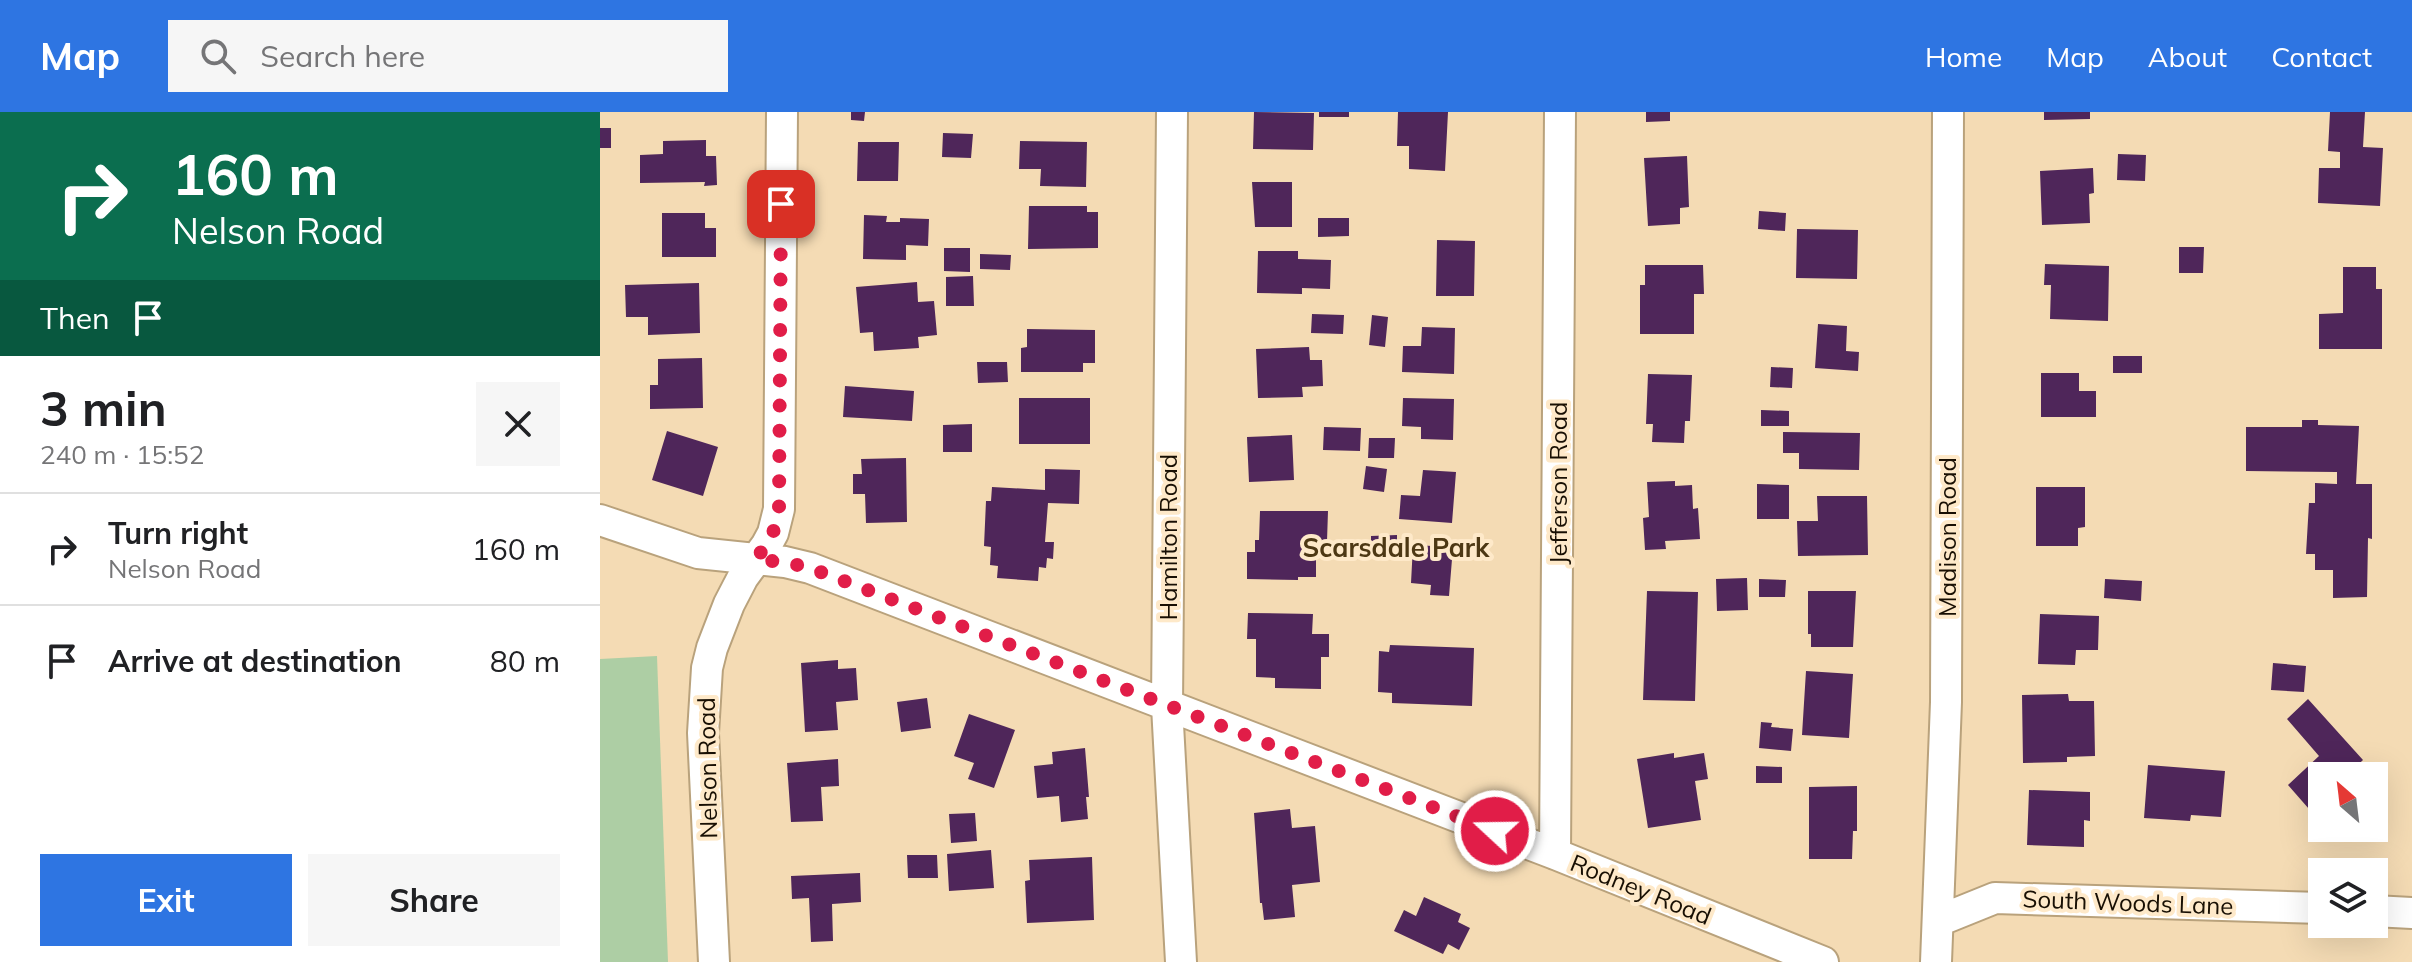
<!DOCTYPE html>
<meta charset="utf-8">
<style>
:root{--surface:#fff;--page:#f6f6f6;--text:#202124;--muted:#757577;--line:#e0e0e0;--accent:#2e75e2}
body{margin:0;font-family:Mulish,sans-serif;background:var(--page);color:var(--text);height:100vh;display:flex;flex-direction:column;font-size:30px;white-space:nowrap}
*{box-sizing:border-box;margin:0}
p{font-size:26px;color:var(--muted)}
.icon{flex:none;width:44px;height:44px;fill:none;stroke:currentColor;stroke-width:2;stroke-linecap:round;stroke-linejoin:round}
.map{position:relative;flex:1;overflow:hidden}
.sheet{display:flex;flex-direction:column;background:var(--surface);width:600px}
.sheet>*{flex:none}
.banner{background:#0b6e4f;color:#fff;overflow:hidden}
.needle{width:52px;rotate:332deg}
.controls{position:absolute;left:1708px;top:650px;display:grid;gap:16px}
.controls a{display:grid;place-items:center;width:80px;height:80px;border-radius:0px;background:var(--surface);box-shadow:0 8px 32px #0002;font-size:40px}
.pin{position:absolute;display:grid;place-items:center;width:68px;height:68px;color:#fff;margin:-34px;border-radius:16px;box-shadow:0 4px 12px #0006}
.me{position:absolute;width:88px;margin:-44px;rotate:291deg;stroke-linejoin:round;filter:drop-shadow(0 0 6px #0008)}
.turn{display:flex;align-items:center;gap:28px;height:168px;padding:0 40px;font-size:36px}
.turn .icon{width:104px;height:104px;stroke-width:2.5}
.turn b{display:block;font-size:56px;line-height:68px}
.then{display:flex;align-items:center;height:76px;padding:0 40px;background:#0003;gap:16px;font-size:30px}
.round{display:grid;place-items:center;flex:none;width:84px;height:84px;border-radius:0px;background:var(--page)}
.headline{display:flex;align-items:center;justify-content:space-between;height:136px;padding:0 40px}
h1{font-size:48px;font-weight:700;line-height:60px}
.cta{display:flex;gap:16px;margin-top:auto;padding:16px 40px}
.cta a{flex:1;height:92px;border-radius:0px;background:var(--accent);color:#fff;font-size:32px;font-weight:700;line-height:92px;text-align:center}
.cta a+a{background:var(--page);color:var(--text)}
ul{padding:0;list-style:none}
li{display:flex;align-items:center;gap:24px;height:112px;padding:0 40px;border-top:2px solid var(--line)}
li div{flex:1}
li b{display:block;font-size:30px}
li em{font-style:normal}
header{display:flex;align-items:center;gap:48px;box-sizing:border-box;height:112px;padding:0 40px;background:var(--accent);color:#fff}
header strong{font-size:38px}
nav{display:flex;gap:44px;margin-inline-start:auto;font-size:28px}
.search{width:560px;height:72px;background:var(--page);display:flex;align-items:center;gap:20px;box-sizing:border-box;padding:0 28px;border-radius:0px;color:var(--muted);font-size:30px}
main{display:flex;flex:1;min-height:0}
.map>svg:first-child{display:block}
.green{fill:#adcea4}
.building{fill:#4f265a}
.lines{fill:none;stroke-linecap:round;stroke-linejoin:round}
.minor-casing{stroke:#b9a27c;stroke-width:34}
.minor{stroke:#fff;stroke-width:30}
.route{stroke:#e11d48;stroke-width:14;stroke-dasharray:0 25.2}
.labels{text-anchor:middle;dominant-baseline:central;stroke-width:8;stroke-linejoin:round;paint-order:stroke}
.street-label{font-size:24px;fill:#180f03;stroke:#fee9c9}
.neighbourhood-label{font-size:26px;font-weight:bold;fill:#4d3814;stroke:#fee9c9}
</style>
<header>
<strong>Map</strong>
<div class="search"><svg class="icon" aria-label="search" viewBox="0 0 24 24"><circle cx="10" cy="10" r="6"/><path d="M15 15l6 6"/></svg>Search here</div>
<nav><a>Home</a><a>Map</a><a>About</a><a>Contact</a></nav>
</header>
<main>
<section class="sheet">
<div class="banner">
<div class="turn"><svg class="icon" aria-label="right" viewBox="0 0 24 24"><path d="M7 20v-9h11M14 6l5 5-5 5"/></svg><div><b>160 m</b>Nelson Road</div></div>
<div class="then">Then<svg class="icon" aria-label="arrive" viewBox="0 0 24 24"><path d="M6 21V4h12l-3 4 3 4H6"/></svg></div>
</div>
<div class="headline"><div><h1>3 min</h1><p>240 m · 15:52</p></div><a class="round"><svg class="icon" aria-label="close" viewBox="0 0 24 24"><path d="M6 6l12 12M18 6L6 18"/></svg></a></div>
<ul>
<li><svg class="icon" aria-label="right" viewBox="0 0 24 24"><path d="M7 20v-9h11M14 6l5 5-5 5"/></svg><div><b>Turn right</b><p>Nelson Road</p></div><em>160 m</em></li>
<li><svg class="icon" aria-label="arrive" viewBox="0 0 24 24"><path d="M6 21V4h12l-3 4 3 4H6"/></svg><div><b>Arrive at destination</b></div><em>80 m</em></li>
</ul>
<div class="cta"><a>Exit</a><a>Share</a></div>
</section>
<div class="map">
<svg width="1812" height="850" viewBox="0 0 1812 850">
<rect width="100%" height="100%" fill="#f4dbb4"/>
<path class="green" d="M57 544 68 850H0V547Z"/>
<path class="building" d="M251 0H265L264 9 251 8Z
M654 0 714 1 713 38 653 37Z
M719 0H749V5H719Z
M798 0H848L845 59 809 57V34H797Z
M1046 0H1070V9L1046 10Z
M1444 0H1490V7L1444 8Z
M1730 0H1765L1763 35 1783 36 1780 94 1718 91 1719 56H1740V40L1728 39Z
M0 16H11V36H0Z
M343 21 373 22 371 46 342 45Z
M106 28V44H116L117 73 104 74 105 70 40 71V43L63 42V29Z
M420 29 487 30 486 75 440 74 441 57H419Z
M258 30H299L298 69H257Z
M1518 42 1546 43 1545 69 1517 68Z
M1087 44 1089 95 1080 96V112L1048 114 1044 46Z
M1493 56 1494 81 1489 82 1490 111 1442 113 1440 59Z
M652 70H692V115H655Z
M429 94H487V100H498V136L428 137Z
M1159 99 1186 101 1185 119 1158 117Z
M62 101H105V116H116V145H62Z
M264 103 287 104 286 110H300V106L329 107 328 134 306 133V148L263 147Z
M718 106H749V124L718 125Z
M1197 117 1258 118 1257 167 1196 166Z
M837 128 875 129 874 184H836Z
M1579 135H1604L1603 161H1579Z
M344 136H370V160L344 159Z
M658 139H698V147L731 148 730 177 702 176V182L657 181Z
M380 142 411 143 410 158 380 157Z
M1445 152 1509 154 1508 209 1450 207 1451 173H1444Z
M1045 153H1103L1104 182H1094V222H1040V173H1045Z
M1743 155H1776V177H1782V237H1719V202L1743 201Z
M373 164 374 194H346V165Z
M317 170 318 190 334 189 337 223 318 225 319 236 274 239 273 220 260 221 256 175Z
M99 171 100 221 48 223V205H26L25 173Z
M712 202 744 203 743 222 711 221Z
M772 203 788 205 785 235 769 233Z
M1218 212 1247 214 1246 239 1259 240 1258 259 1215 256Z
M822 215 855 216 854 262 802 260 803 234H821Z
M427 217 495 218V251H483V260H421V236L427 235Z
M709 235 710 248H722L723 274 702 275 703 285 658 286 656 237Z
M1513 244H1542V261H1513Z
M102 246 103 296 50 297V273H58V247Z
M377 250H407L408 270 378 271Z
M1171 255 1193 256 1192 276 1170 275Z
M1441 261H1479V279H1496V305H1441Z
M1048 262 1092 263 1090 309H1085L1084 331 1052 330 1053 312H1046Z
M245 274 314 279 312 309 243 305Z
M419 286H490V332H419Z
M803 286 854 287 853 328 821 327V315L802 314Z
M1161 298 1189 299V314H1161Z
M1702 308H1718V313L1759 314 1756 372H1772V427L1768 426 1767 485 1733 486V458H1715V442H1706L1709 391H1715V371L1737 372V360L1646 359V315H1702Z
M372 312V340H343V313Z
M724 315 761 316 760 339 723 338Z
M67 319 118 335 103 384 52 368Z
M1183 320 1260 321 1259 358 1199 357V341H1183Z
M692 323 694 368 649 370 647 325Z
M769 326H795L794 346H768Z
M306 346 307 410 266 411 265 382H253V362H262L261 347Z
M766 354 787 357 784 380 763 377Z
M445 357 480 358 479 392 448 391 445 430H454L453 447 447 446 446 456 439 455 438 469 397 466 398 454 390 453 391 435 384 434 386 389H391L392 375 445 378Z
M823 358 856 360 852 411 799 407 801 383 820 384Z
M1075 369V374L1092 373 1093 397 1098 396 1100 427 1065 429 1066 437 1045 438 1043 406 1049 405 1047 370Z
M1157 372 1189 373V407H1157Z
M1436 375H1485V415L1478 416V434H1436Z
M1217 384H1267L1268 443 1198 444 1197 409H1218Z
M660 399H728L727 429H716V465H698V468L647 467V440H655V428H659Z
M797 423V442H771V424Z
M813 433 853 435 849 484 830 483 831 473 811 471Z
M1147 466 1148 498 1117 499 1116 467Z
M1159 467 1186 468 1185 485H1159Z
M1505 467 1542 469 1541 489 1504 486Z
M1047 479 1098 480 1095 589 1043 588Z
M1208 479H1256L1253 535H1211V522H1208Z
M648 501 713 502 712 522H729V545H721V577L675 576V566L656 565V527H647Z
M1440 502 1499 504 1498 538H1476L1475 553 1438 552Z
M790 533 874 536 872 594 792 591V581L778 580 779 539 789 540Z
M238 548V557L256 556 258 588 236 590 238 618 205 620 201 551Z
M1673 551 1706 554 1704 580 1671 578Z
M1206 559 1253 562 1249 626 1202 623Z
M1468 582 1469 589H1494L1495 644 1467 645V650L1423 651 1422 583Z
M327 586 331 616 301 620 297 590Z
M1708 587 1763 648 1746 664H1722V686L1709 697 1688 673 1719 644 1687 607Z
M369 602 415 618 394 676 368 667 374 651 354 644Z
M1161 610 1172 611 1171 615 1193 617 1191 639 1159 636Z
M485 636 489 685H486L488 707 461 710 459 684 437 686 434 654 453 652 452 640Z
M1074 641V646L1104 641 1108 667 1095 669 1101 708 1048 716 1037 647Z
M238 647 239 674 221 675 223 709 191 710 187 651Z
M1548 653 1625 659 1621 705 1591 703 1590 709 1544 706Z
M1156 654 1182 655V671H1156Z
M1257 674V719H1253L1252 747H1209V675Z
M1429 678 1490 680V709L1484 708V735L1427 733Z
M690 697 692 716 715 714 720 770 692 773 695 805 664 808 662 791H660L654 701Z
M375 701 377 729 351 731 349 702Z
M391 738 394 776 349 779 347 742Z
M307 743H337L338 766H308Z
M492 745 494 808 427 811 425 769 430 768 429 748Z
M260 761 261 790 232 792 233 829 211 830 209 786 192 787 191 764Z
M824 785 861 802 858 810 870 816 859 838 848 832 843 842 794 819 804 798 816 804Z"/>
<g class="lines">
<defs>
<path id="minor" d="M572 0 567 594 581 850
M0 408 98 441 185 450 210 456 955 742 1223 850
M955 742 960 0
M1774 799 1812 801
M1338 809 1395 786 1722 796
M114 850 103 621 107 556 112 536 129 492 143 465 166 434 173 421 179 397 182 0
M1336 850 1346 590 1348 0"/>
</defs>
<use href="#minor" class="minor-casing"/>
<use href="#minor" class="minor"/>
</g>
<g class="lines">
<path class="route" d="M181 92 179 397 173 421 156 448 185 450 210 456 895 719"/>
</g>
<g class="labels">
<g class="street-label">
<text transform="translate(958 371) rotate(-90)">Jefferson Road</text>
<text transform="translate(568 425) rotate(-90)">Hamilton Road</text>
<text transform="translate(1347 425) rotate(-90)">Madison Road</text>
<text transform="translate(107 656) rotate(-91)">Nelson Road</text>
<text transform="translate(1041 777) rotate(22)">Rodney Road</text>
<text transform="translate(1528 790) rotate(2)">South Woods Lane</text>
</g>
<g class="neighbourhood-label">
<text x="796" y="435">Scarsdale Park</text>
</g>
</g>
</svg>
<div class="controls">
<a><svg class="needle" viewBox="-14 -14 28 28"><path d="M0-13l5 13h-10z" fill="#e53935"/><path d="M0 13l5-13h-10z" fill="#757577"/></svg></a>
<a><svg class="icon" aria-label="layers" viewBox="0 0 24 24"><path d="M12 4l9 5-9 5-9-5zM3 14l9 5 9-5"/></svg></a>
</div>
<div class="pin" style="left:181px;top:92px;background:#d93025"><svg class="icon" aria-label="arrive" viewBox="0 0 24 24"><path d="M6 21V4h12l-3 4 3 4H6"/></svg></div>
<svg class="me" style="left:895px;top:719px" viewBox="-20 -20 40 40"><circle r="17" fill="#e11d48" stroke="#fff" stroke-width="3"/><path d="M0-11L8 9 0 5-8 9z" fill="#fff"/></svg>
</div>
</main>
